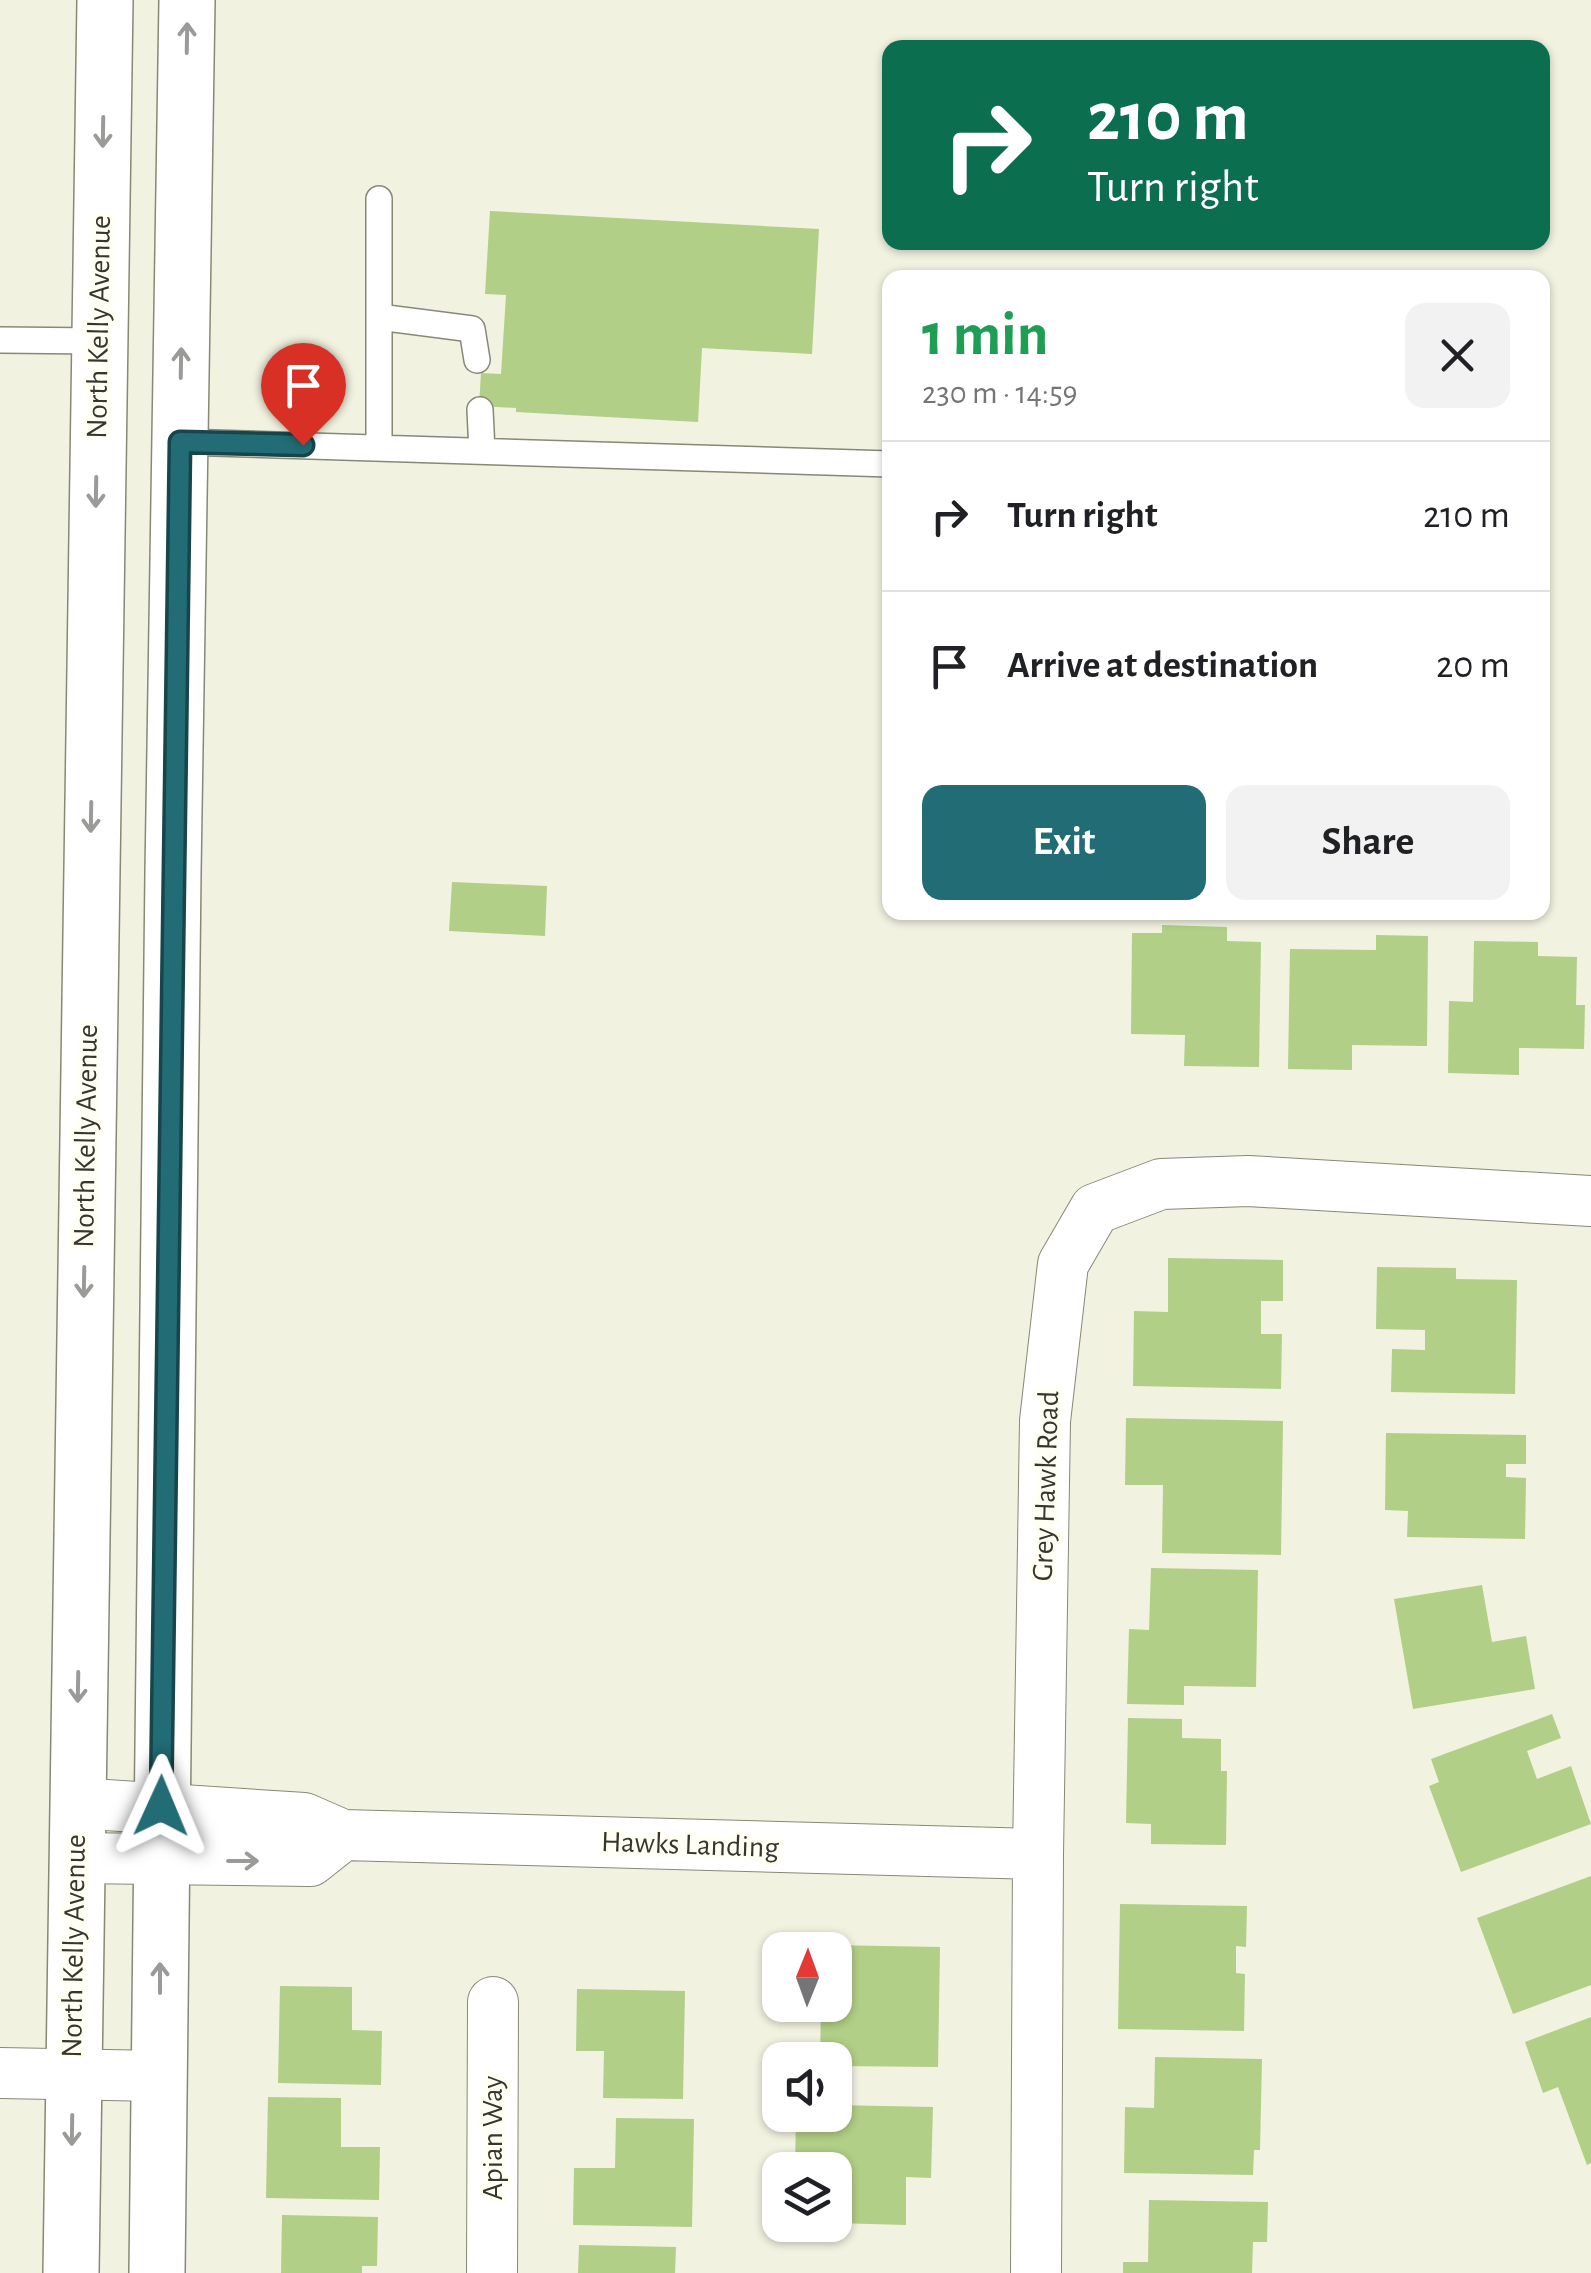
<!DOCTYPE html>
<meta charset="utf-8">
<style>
:root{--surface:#fff;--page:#f2f2f2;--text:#202124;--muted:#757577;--line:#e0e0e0;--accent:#226c75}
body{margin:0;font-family:"Alegreya Sans",sans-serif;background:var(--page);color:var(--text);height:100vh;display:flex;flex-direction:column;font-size:38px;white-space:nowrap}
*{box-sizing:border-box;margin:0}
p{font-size:32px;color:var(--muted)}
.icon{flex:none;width:55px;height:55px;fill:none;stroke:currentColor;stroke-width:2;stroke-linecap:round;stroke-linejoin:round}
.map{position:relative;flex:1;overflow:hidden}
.drawer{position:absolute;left:882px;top:270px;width:668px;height:650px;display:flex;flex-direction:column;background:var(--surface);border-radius:20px;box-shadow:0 2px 8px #0004}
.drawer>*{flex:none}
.top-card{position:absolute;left:882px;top:40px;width:668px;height:210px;border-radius:20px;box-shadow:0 2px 8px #0004;background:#0b6e4f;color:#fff;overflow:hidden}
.needle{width:65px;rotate:1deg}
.buttons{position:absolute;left:762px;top:1932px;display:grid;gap:20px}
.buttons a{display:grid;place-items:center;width:90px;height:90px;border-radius:20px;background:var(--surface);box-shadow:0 2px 8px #0004;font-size:50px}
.pin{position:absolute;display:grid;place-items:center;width:85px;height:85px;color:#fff;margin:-102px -42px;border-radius:50% 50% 50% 0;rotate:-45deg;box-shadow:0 0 10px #0007}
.pin .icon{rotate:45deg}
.me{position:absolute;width:110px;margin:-55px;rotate:1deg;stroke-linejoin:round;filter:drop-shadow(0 0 8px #0008)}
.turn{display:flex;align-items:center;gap:35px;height:210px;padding:0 40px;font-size:45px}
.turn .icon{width:130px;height:130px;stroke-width:2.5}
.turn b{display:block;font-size:70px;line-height:85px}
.round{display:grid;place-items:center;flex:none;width:105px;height:105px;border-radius:20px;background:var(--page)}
.overview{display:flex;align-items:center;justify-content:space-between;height:170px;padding:0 40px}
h1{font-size:60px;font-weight:700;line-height:75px;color:#1e9e55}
.primary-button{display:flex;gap:20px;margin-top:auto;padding:20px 40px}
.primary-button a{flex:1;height:115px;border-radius:20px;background:var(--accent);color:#fff;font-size:40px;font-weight:700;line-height:115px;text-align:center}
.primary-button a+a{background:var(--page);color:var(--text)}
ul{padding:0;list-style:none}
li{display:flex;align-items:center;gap:30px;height:150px;padding:0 40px;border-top:2px solid var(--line)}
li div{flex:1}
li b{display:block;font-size:38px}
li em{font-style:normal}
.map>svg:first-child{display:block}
.building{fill:#b1cf86}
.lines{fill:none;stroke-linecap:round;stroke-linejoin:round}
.service-casing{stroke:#888878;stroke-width:28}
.minor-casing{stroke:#888878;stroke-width:52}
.tertiary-casing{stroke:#888878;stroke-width:58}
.service{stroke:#fff;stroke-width:25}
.minor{stroke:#fff;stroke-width:50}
.tertiary{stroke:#fff;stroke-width:55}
.oneway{stroke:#9a9a98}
.route-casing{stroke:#16464c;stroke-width:25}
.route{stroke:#226c75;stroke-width:18}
.labels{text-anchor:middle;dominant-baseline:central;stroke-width:9;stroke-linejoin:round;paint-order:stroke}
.street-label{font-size:30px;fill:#363630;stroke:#fffff4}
</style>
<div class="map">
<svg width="1591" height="2273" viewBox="0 0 1591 2273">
<rect width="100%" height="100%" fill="#f2f2e1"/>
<path class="building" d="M490 211 819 229 812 354 702 348 698 422 516 412V408L479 406 481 373 501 374 506 295 485 294Z
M452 882 547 886 545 936 449 931Z
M1162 925 1227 927V941L1261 942 1259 1067 1184 1066 1185 1035 1131 1034 1132 933H1162Z
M1376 935 1428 936 1427 1046 1352 1045V1070L1288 1069 1290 949 1376 950Z
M1474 941 1538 942V956L1577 957 1576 1005H1585L1584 1049 1519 1048V1075L1448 1073 1449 1001 1473 1002Z
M1168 1258 1283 1260V1301H1261V1334H1282L1281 1389 1133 1386 1134 1311 1168 1312Z
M1377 1267 1456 1268V1279L1517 1280 1515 1394 1391 1392 1392 1349 1425 1350V1330L1376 1329Z
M1126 1418 1283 1421 1281 1555 1162 1553 1163 1485H1125Z
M1386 1433 1526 1435V1464H1506V1477L1526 1478 1525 1539 1407 1537 1408 1511 1385 1510Z
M1151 1568 1258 1570 1256 1687 1184 1686V1705L1127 1704 1129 1629 1149 1630Z
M1482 1585 1492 1642 1526 1636 1535 1689 1413 1709 1394 1599Z
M1552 1714 1561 1738 1527 1751 1537 1779 1571 1766 1591 1824 1461 1872 1429 1786 1439 1782 1431 1759Z
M1128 1718 1182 1719V1738L1221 1739V1771H1227L1226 1845 1151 1844V1824L1126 1823Z
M1591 1876V1985L1513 2014 1477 1918Z
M1120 1904 1247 1906 1246 1947 1236 1946V1973L1245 1974 1244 2031 1118 2029Z
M772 1944 940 1947 938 2067 835 2066V2060H820L821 2005H835V1950H780V2003L771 2002Z
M280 1986 352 1987V2030L382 2031 381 2085 278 2083Z
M577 1989 685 1991 683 2099 603 2098 604 2051H576Z
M1591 2017V2163L1587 2165 1558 2087 1543 2093 1525 2042Z
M1155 2057 1262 2059 1260 2150H1254L1253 2175 1124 2173 1125 2107 1154 2108Z
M268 2097 341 2098V2147H380L379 2200 266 2198Z
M835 2105 933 2107 931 2178 906 2177V2225L835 2223V2170H795L796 2115H835Z
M616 2118 694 2119 692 2227 573 2225 574 2168H615Z
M1149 2200 1268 2202 1267 2242H1253L1252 2273H1123V2262H1148Z
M282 2215 378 2217 377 2266H362V2273H281Z
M579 2245 676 2247 675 2273H578Z"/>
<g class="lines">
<defs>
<path id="service" d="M379 199V447
M379 317 472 329 477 360
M0 340 98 341
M480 410 482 451
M180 442 890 464"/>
<path id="minor" d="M76 1803 304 1818 343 1835 1038 1854
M76 1858 310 1861 343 1835
M0 2073 159 2076
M492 2273 493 2002
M1036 2273 1038 1854 1045 1421 1063 1264 1095 1209 1161 1184 1248 1181 1591 1201"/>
<path id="tertiary" d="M71 2273 105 0
M157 2273 173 873 187 0"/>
</defs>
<use href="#service" class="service-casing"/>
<use href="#minor" class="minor-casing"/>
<use href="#tertiary" class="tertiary-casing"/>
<use href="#service" class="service"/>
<use href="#minor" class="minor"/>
<use href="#tertiary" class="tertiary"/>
</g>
<defs><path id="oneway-shaft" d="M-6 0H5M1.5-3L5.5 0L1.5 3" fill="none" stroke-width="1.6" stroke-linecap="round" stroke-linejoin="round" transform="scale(2.5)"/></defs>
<g class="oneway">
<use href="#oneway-shaft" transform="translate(187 38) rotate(-89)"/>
<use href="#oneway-shaft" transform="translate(103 132) rotate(91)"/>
<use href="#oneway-shaft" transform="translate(181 363) rotate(-89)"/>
<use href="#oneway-shaft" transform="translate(96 492) rotate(91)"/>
<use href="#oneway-shaft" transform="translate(91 817) rotate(91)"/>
<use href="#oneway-shaft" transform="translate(84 1282) rotate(91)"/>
<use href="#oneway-shaft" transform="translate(78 1687) rotate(91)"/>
<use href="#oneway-shaft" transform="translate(243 1861)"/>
<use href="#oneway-shaft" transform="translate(160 1978) rotate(-90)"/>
<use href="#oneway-shaft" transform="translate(72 2130) rotate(91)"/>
</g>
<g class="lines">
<defs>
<path id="route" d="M161 1806 180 442 303 445"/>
</defs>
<use href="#route" class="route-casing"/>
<use href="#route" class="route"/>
</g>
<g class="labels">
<g class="street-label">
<text transform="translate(99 327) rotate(-89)">North Kelly Avenue</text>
<text transform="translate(86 1136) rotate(-89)">North Kelly Avenue</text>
<text transform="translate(1046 1486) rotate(-88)">Grey Hawk Road</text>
<text transform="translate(690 1845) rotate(2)">Hawks Landing</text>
<text transform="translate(74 1946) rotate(-89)">North Kelly Avenue</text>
<text transform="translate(493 2138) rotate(-90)">Apian Way</text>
</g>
</g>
</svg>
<div class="buttons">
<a><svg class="needle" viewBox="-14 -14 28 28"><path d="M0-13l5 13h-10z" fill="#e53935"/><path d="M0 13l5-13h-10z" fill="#757577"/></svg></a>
<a><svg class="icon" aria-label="sound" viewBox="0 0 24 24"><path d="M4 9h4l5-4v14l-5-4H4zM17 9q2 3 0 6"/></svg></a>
<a><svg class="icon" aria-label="layers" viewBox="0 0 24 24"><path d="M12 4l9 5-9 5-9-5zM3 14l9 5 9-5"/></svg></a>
</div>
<div class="pin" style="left:303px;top:445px;background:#d93025"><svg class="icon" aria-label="arrive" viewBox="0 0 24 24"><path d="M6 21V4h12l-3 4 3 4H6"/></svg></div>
<svg class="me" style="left:161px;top:1806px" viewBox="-20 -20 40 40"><path d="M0-17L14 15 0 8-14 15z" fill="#226c75" stroke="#fff" stroke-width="4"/></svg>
<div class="top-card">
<div class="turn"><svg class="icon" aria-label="right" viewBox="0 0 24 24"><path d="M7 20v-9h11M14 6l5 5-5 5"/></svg><div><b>210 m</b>Turn right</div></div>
</div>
<section class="drawer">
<div class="overview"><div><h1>1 min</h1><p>230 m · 14:59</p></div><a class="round"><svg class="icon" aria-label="close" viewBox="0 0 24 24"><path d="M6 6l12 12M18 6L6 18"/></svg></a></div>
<ul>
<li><svg class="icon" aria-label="right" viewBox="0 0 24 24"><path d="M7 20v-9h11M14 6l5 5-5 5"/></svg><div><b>Turn right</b></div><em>210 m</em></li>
<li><svg class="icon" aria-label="arrive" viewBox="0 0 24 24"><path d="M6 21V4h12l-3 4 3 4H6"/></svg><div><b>Arrive at destination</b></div><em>20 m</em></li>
</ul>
<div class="primary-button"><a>Exit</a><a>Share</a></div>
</section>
</div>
